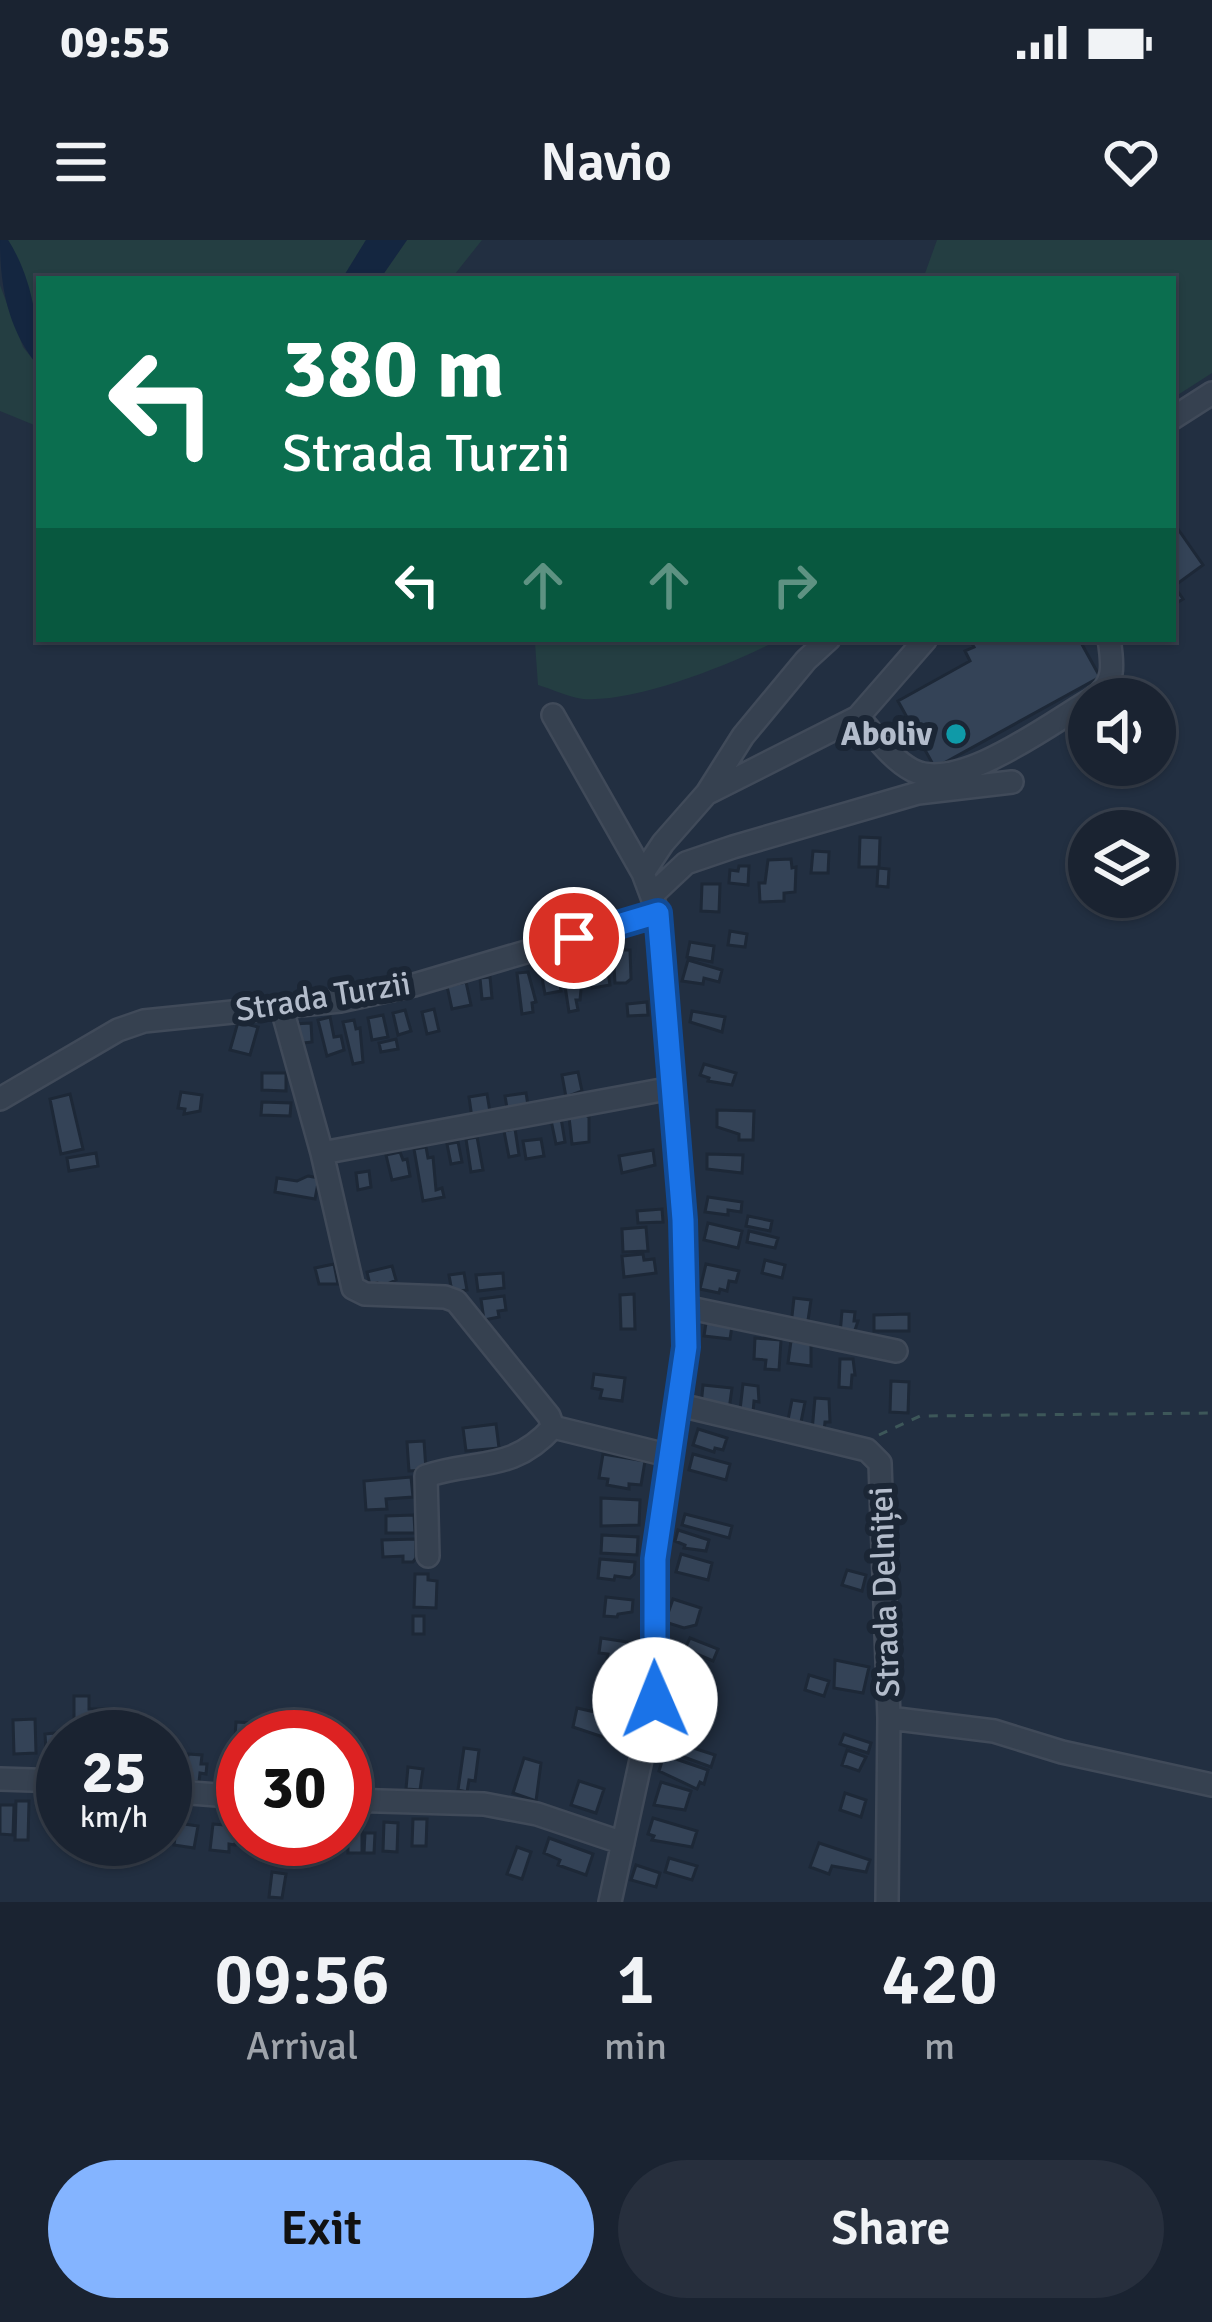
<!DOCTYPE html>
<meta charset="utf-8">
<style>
:root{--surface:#1a2331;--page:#272f3d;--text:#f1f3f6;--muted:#9fa4ab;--line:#38404d;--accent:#84b4ff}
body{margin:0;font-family:Signika,sans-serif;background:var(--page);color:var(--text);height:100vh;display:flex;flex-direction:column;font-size:45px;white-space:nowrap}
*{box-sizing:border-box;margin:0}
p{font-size:39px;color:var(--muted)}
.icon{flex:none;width:66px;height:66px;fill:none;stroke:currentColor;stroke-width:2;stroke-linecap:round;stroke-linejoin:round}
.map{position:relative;height:1662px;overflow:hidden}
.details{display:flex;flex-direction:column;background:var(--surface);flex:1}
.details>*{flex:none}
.guide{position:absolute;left:36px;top:36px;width:1140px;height:366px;border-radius:0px;box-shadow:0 3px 9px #0004,0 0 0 3px var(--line);background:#0b6e4f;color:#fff;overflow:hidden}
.controls{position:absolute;left:1068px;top:438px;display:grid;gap:24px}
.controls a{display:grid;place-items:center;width:108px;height:108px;border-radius:50%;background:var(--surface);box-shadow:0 3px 9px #0004,0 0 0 3px var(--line);font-size:60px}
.speed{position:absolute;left:36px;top:1470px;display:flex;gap:24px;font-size:60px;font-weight:700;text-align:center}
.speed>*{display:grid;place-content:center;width:156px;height:156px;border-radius:50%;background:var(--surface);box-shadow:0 3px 9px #0004,0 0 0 3px var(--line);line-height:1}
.speed small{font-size:30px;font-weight:400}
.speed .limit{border:18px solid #d22;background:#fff;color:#111}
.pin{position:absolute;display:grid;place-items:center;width:102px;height:102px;color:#fff;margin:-51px;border:6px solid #fff;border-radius:50%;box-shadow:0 3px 12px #0007}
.me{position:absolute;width:132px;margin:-66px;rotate:359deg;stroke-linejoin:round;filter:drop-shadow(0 0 9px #0008)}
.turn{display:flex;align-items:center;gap:42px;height:252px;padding:0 48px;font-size:54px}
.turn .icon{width:156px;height:156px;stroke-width:2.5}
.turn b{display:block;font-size:84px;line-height:102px}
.lanes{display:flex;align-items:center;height:114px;padding:0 48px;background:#0003;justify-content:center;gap:60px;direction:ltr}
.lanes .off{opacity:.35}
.eta{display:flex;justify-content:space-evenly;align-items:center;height:204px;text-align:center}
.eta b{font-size:72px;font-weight:600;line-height:84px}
.action{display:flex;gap:24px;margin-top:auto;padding:24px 48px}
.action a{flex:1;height:138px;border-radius:72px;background:var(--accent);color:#111;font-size:48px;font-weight:600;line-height:138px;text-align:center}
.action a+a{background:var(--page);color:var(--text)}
.status{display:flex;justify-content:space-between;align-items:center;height:84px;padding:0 60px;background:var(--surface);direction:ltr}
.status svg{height:33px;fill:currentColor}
header{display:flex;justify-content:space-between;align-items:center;height:156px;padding:0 48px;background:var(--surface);font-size:54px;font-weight:600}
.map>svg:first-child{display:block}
.green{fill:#243e42}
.water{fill:#142640}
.building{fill:#344357;stroke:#1d2837;stroke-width:3}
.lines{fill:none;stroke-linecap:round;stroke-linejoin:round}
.minor-casing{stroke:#404a59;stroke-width:26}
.path{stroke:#3d5759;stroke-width:3;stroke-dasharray:9 9;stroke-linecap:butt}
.minor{stroke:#364150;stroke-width:21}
.route-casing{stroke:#114b97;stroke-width:30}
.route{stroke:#1a73e8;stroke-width:21}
.culture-dot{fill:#0f9aa8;stroke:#1b2635;stroke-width:4.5}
.labels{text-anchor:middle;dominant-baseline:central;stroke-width:12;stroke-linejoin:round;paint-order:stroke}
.poi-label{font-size:33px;font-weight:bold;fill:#b3bccb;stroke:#1b2635;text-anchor:end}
.street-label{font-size:33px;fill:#b3bccb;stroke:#1b2635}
</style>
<div class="status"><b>09:55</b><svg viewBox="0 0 49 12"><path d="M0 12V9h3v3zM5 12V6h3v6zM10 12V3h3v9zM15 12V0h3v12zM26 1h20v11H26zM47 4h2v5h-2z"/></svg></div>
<header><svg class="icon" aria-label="menu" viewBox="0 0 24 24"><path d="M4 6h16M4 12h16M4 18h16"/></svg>Navio<svg class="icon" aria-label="heart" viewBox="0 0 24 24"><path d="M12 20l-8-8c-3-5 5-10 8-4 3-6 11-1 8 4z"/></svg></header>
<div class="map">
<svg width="1212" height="1662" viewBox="0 0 1212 1662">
<rect width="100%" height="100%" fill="#222f41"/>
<path class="green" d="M8 0H366L342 39H39V79C22 56 24 25 8 0Z
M407 0H482L451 39H380Z
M937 0H1212V133L1173 158V39H923Z
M0 45 23 107 39 127V187L0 171Z
M540 399H780C733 424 636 463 583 459 568 457 552 449 538 445L535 403Z"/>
<path class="water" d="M0 0H8C32 37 39 84 39 127 8 90 0 47 0 0Z
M366 0H407L380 39H342Z"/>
<path class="building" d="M1173 282 1203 325 1174 346 1183 359 1173 365Z
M969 399H1079L1100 437 935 528 898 461 970 421 965 411 974 407Z
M860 597 880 598 879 627H859Z
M813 611 829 612 828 633H811Z
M791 619 792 628 796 627 795 652 784 653V661L760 662 759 643H765L768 620Z
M739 626H749L748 645 729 643 730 630 738 631Z
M878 628 889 629 888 647 877 646Z
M702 644H720L719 672 701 671Z
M730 691 747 694 745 707 728 705Z
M690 702 714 706 712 722 687 717Z
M613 710H630L631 739 626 743H615Z
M605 713 610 745 592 748 588 716Z
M576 717 582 740 580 760H576L578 770 569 772 561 720Z
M688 720 722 730 719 742 704 738 703 744 682 741Z
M556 724 561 751 545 754 540 727Z
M528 732 536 762 532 763 533 772 522 774 517 733Z
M490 737 492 758 482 759 480 738Z
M466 742 471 765 452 769 447 746Z
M647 762 648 775 628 776 627 764Z
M434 769 439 791 427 794 422 772Z
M405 770 411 791 398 795 393 773Z
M692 771 725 777 722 792 690 782Z
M383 775 388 797 372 800 368 778Z
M330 777 334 797 341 796 344 810 327 816 318 780Z
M354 780 356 789 360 788 363 822 353 824 343 782Z
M238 782 258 787 250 815 230 810Z
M311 783 312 802 294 804 293 784Z
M396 799 398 809 381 812 379 803Z
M704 824 736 833 732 845 708 841 709 838 700 835Z
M578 832 582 851 566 857 562 835Z
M262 833H286V851L262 850Z
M181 852 202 855 200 871 184 874 185 869 178 868Z
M526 853 529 871 508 874 505 856Z
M70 854 83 909 61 914 50 859Z
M487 854 490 872 472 878 469 857Z
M262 862 291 863 290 876 261 875Z
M717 870 754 871 753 900H739V894L717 887Z
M585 875 589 877V902L572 904 569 877Z
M561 878 565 902 556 904 551 880Z
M515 889 519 915 509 917 504 891Z
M477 897 483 930 471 932 466 899Z
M541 899 544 916 526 919 523 901Z
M458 902 462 922 451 924 447 904Z
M426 907 428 918 433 917 436 950 442 948 444 957 423 961 414 909Z
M653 910 655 925 622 933 619 916Z
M400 912 403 920 407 919 410 936 392 940 386 915Z
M96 913 98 926 69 931 67 918Z
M707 914 743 915 742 933 707 929Z
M369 931 371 947 358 950 356 933Z
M308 936 319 938 315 959 275 952 277 938 297 941Z
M708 957 742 962 741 972 728 970V975L705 972Z
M662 969 663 982 638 983 637 971Z
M748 976 772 981 770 991 746 986Z
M708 983 742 991 738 1008 704 1000Z
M646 987 648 1011 623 1012 622 989Z
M749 991 778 998 775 1008 747 1002Z
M643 1014 644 1020 654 1019 656 1033 624 1037 622 1016Z
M765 1020 785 1025 782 1038 762 1033Z
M334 1024 338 1044H319L315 1028Z
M706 1024 739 1031 736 1042 729 1041 727 1051 720 1049 719 1053 700 1049Z
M392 1026 396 1040 378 1048 377 1043 370 1045 367 1032Z
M464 1033 467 1050 452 1052 449 1035Z
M503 1033 504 1048 478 1051 476 1035Z
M634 1054 635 1089H621L620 1055Z
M504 1056 506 1070 498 1071 499 1077 484 1080 481 1059Z
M794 1058 811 1060 807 1087 791 1085Z
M842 1071 855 1072 854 1081H858L853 1096 840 1095Z
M909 1074V1091H874V1075Z
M706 1083 732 1086 730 1099 704 1096Z
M755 1098 781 1100 779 1130 765 1129 766 1120 754 1119Z
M791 1101 811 1103V1126L788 1123Z
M840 1119H853L855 1135H852L851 1148 839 1147Z
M594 1134 625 1138 622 1161 600 1158 602 1150 592 1148Z
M891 1141 909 1142 908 1173 890 1172Z
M743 1144 758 1146 759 1162 754 1161 753 1172 740 1170Z
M703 1145 732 1148 729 1170 701 1166Z
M815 1158 829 1159 830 1182H825L824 1192 812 1191Z
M792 1160 805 1162 800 1187 787 1185Z
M496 1184 499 1208 466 1211 463 1188Z
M698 1189 727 1198 723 1210 715 1208 714 1212 693 1205Z
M424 1201 426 1230 409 1231 407 1202Z
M603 1214 645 1221 641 1245 629 1244V1249L607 1245 608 1239 599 1238Z
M693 1214 730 1224 726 1240 689 1230Z
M411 1237 413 1257 386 1259 387 1269 366 1270 364 1241Z
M601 1258 640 1260 639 1285 601 1286Z
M685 1274 732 1286 729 1298 682 1285Z
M414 1275 415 1293H386V1276Z
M678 1290 709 1300 706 1311 684 1308 685 1305 675 1301Z
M602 1295 638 1297 637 1315 601 1313Z
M416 1299V1318L413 1322H403V1316L383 1317 382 1300Z
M681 1314 712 1323 708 1340 676 1332Z
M600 1319 635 1322 634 1334 630 1338 615 1336 614 1340 598 1338Z
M847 1330 866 1335 862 1351 842 1345Z
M415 1334H428V1340L437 1341 436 1368 414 1367Z
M606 1357 633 1360 632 1372 618 1374 617 1377 604 1376Z
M673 1359 701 1368 696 1385 684 1388 665 1382Z
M413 1376H424V1394H413Z
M601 1398 634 1403 632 1417 627 1416 626 1422 607 1419 608 1414 599 1413Z
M690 1398 718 1409 713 1421 685 1409Z
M675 1407 699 1416 695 1426 688 1424 687 1427 671 1418Z
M835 1420 869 1427 863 1453 834 1448Z
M809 1435 829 1441 824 1456 805 1450Z
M599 1441 623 1446 619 1468 594 1464Z
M676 1452 711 1464 707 1476 698 1473 694 1484 671 1473Z
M74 1456H89V1469H107V1482H74Z
M577 1468 617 1477 612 1500 573 1487Z
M35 1479 36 1513 14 1514 13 1480Z
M236 1482 254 1483 253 1497H243V1548L232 1545Z
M65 1492 63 1525 47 1526 45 1494Z
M844 1494 871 1503 868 1513 840 1504Z
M684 1505 715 1515 711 1527 681 1516Z
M464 1508 479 1510 475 1541 469 1540 467 1552 458 1550Z
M847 1510 866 1517 859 1531 842 1525Z
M188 1514 202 1515 201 1524H207L206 1534 200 1533 199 1542 185 1541Z
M664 1515 708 1530 704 1544 700 1542 697 1549 659 1531Z
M524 1518 541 1523 536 1561 513 1553Z
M408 1527 423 1529 420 1550 406 1549Z
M579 1541 604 1549 596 1573 571 1565Z
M661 1542 691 1551 685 1570 654 1565Z
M845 1553 866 1560 861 1577 840 1570Z
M42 1562a8 8 0 1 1 16 0a8 8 0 1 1-16 0Z
M16 1561H29L28 1600H15Z
M0 1565H14L13 1595 0 1594Z
M347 1577H362V1613H348Z
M653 1578 697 1591 692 1607 652 1600 654 1596 648 1594Z
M413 1579H427L426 1606H412Z
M384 1582 398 1583 397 1612 383 1611Z
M177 1583 198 1586 194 1608 174 1605Z
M213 1584 237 1586 235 1605 229 1604V1612L210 1610Z
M365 1593H375L374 1613H364Z
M549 1598 593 1614 586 1635 558 1625 560 1620 544 1613Z
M135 1599H156L146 1613 133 1611Z
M273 1599H290L288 1622 271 1620Z
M819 1603 870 1620 866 1632 832 1626 829 1634 810 1627Z
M517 1607 531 1612 522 1639 507 1634Z
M669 1618 697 1626 692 1640 665 1632Z
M636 1625 660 1633 656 1647 631 1640Z
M272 1632 286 1634 282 1658 269 1657Z"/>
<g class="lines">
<defs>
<path id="minor" d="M1173 178 1212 153
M926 399 858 477C874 494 891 519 912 530 958 554 1049 484 1089 461
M1092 459C1116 445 1113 424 1109 399
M553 475 643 633 658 673 683 980 686 1107 655 1319 654 1460 610 1662
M708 553 858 477
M643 633 663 603 707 553 743 496 806 420 829 399
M652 655 686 623 733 607 918 553 1012 542
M282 769 322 913 353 1048 365 1054 445 1057 456 1061 549 1176 553 1187C512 1233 475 1219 426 1236L428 1316
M0 859 118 790 144 781 340 761 414 745 658 673
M322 913 672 848
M685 1067 896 1111
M680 1165 867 1210 880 1223 889 1478 887 1662
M553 1187 671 1216
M889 1478 994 1491 1062 1512 1212 1545
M0 1539 63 1541
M165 1551 243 1557
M345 1560 484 1564 537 1574 623 1603"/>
</defs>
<use href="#minor" class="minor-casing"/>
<path class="path" d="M879 1195 920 1176 1212 1173"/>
<use href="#minor" class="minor"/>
</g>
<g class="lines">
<defs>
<path id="route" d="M574 698 658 673 683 980 686 1107 655 1319V1460"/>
</defs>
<use href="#route" class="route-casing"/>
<use href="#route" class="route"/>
</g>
<circle class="culture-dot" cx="956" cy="494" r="12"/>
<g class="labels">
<g class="poi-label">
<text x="932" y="494">Aboliv</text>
</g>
<g class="street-label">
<text transform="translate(323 757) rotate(-9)">Strada Turzii</text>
<text transform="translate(885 1352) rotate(-92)">Strada Delniței</text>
</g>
</g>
</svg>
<div class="controls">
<a><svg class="icon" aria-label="sound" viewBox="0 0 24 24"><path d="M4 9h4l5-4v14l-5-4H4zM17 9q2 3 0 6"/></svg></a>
<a><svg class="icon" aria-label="layers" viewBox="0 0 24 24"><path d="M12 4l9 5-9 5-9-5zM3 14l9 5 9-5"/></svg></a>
</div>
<div class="speed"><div>25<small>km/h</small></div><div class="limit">30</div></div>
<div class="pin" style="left:574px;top:698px;background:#d93025"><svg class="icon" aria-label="arrive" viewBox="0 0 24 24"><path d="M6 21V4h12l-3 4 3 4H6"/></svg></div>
<svg class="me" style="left:655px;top:1460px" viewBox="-20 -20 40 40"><circle r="19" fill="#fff"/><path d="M0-13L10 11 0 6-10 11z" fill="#1a73e8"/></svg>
<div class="guide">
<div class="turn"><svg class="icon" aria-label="left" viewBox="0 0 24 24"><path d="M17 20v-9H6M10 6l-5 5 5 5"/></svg><div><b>380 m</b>Strada Turzii</div></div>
<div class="lanes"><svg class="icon" aria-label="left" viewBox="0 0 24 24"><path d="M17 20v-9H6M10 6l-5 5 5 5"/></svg><svg class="icon off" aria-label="ahead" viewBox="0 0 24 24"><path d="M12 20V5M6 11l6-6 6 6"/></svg><svg class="icon off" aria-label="ahead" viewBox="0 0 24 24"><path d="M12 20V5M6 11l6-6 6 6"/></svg><svg class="icon off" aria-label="right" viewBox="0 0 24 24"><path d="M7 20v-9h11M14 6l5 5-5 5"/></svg></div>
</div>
</div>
<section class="details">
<div class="eta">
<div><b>09:56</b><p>Arrival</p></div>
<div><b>1</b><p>min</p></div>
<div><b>420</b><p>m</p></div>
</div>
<div class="action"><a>Exit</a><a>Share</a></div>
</section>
